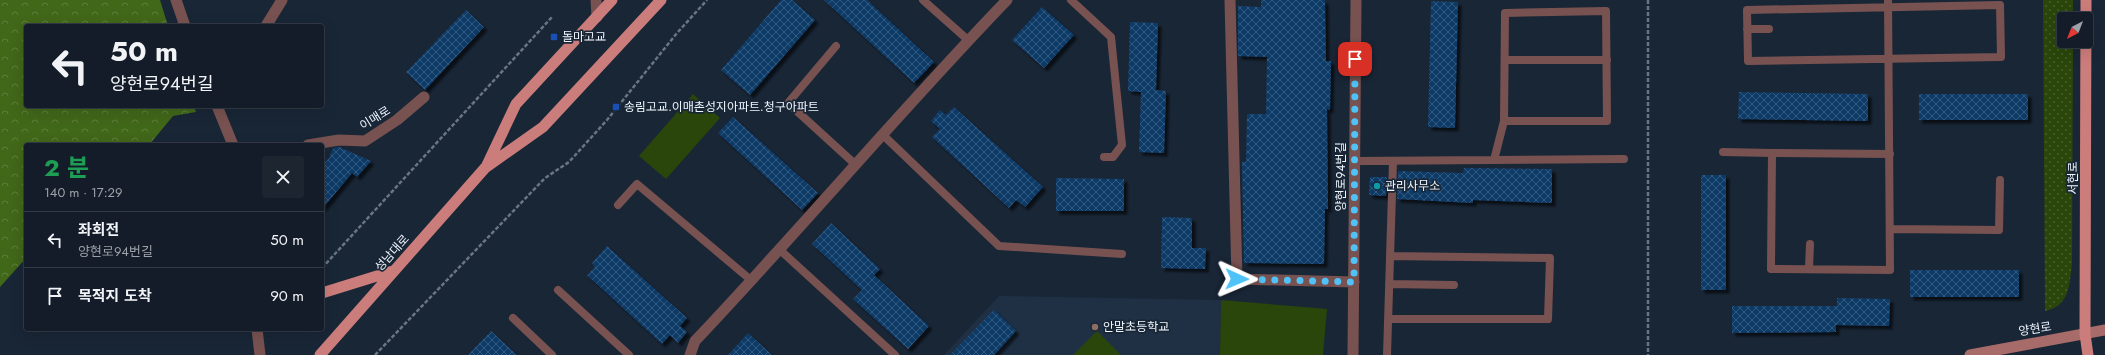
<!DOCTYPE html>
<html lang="ko">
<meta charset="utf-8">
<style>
:root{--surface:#131c28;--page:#1c2530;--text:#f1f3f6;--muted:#9da1a8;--line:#323a45}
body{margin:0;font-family:Jost,"Noto Sans KR",sans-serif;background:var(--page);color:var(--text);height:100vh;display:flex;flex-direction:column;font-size:15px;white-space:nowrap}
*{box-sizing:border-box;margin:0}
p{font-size:13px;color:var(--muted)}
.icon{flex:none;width:22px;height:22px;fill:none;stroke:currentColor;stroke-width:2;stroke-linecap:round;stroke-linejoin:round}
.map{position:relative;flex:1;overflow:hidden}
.side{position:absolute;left:24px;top:143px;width:300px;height:188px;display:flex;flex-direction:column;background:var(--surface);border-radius:4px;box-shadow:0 4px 16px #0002,0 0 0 1px var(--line)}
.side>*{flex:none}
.banner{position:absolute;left:24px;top:24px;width:300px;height:84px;border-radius:4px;box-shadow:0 4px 16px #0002,0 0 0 1px var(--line);background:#131c28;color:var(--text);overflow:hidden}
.needle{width:26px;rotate:222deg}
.fabs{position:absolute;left:2057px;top:12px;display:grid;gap:8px}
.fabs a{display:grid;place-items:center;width:36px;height:36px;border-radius:4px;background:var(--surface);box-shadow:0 4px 16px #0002,0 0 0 1px var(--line);font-size:20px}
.pin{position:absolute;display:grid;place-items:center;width:34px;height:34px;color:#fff;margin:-17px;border-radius:8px;box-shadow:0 2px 6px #0006}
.me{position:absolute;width:44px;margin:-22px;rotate:91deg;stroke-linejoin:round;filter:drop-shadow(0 0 3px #0008)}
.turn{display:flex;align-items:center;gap:14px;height:84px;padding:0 20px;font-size:18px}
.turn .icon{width:52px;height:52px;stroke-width:2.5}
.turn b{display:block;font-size:28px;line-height:34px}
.round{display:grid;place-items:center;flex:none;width:42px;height:42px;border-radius:4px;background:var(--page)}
.head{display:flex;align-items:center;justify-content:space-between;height:68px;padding:0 20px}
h1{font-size:24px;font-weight:700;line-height:30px;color:#1e9e55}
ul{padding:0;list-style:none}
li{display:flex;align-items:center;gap:12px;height:56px;padding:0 20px;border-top:1px solid var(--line)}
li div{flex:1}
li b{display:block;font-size:15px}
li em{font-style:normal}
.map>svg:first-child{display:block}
.built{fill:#1f3045}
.grass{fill:url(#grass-dots)}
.forest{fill:url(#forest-crowns)}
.park{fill:#2a460a}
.building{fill:url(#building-cross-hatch);filter:url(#shadow)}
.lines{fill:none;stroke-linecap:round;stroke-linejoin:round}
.path{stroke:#6a7582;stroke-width:2.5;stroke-dasharray:4 2;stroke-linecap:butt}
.service{stroke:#785251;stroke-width:8}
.minor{stroke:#785251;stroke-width:11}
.secondary{stroke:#a76b69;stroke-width:11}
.primary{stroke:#cb7d7b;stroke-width:11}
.route{stroke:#4fc3f7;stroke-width:7;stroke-dasharray:0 12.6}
.transit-dot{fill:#1a4fb4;stroke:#192636;stroke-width:1.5}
.culture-dot{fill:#0f9aa8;stroke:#192636;stroke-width:1.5}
.education-dot{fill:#8d6e63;stroke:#192636;stroke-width:1.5}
.labels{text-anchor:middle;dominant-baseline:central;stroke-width:3.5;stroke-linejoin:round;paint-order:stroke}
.poi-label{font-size:12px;fill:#eff6fe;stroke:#192636;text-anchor:start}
.street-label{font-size:12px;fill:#eff6fe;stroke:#192636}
</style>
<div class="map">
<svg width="2105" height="355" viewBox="0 0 2105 355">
<defs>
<pattern id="grass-dots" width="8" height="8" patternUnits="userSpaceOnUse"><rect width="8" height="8" fill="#2a460a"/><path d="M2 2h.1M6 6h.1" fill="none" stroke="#49612f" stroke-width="1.8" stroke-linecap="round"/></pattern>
<pattern id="forest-crowns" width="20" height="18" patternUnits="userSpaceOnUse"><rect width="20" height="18" fill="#416719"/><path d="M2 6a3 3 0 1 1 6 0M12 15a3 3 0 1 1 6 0" fill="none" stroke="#5d7d3c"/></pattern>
<pattern id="building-cross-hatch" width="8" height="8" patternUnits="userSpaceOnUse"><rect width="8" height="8" fill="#113b68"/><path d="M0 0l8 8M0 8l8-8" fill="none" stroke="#34587f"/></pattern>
<filter id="shadow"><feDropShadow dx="3.5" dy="3.5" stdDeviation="1" flood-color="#0009"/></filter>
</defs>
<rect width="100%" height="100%" fill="#192636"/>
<path class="built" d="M999 296 1221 300 1220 355H944Z"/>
<path class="grass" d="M2043 0H2073V19H2064V41H2073L2072 264C2069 285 2070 306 2045 311Z"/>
<path class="forest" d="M0 0H160L168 26H26V106H194L196 112 173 116 149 145H26V258L0 287Z"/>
<path class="park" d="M693 94 720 118 666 179 639 156Z
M1221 300 1327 309 1323 355H1220Z
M1097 331 1121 355H1073Z"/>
<path class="building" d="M781 0H792L815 20 750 95 721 70Z
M824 0H867L934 62 914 83Z
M1261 0H1325L1326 61H1331L1330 110 1327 109 1328 209H1325L1324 264 1244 263 1242 162H1246L1247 114H1266L1267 57 1238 56V6L1261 7Z
M1431 1 1458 2 1455 128 1428 127Z
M1042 7 1074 35 1044 68 1012 40Z
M466 10 484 27 425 90 406 72Z
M1130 22 1158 23 1156 90 1166 91 1164 153 1139 152 1141 92 1128 91Z
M1739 92 1868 94V121L1738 119Z
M1919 94H2028V120H1919Z
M954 107 1043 187 1025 207 1016 200 1009 208 932 137 940 129 931 121 940 110 946 115Z
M733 117 818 193 802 210 718 133Z
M339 147 371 161 357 177 352 173 322 209V166L329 158 333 148Z
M1464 168 1552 169V203L1473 200V203L1397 199 1398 171 1463 173Z
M1701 175H1726V290H1701Z
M1370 177H1387L1386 196 1369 195Z
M1056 178 1124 179V211H1056Z
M1162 217 1192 218V248H1206L1205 269 1161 268Z
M831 223 880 269 874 275 929 326 908 349 853 299 862 290 812 244Z
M607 246 687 318 680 326 687 332 678 343 670 335 662 344 587 275 595 267 592 263Z
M1910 270H2019V297H1910Z
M1837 298 1890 299 1889 326 1836 325V332L1732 333V306H1837Z
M994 310 1016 331 994 355H950Z
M491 331 517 355H468Z
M748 333 772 355H728Z"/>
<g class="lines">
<path class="path" d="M1648 0V355
M322 268 552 17
M375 355 545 178 569 162 607 120 677 33 707 0"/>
<path class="service" d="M923 0 968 40
M1071 0 1111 37 1122 145 1113 157H1104
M1888 0 1890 270 1771 269 1772 153 1890 154
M2000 5 2001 57 1748 61 1747 10Z
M1747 29H1769
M836 46 788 103 856 165
M1505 60H1607
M883 135 999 246 1122 254
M1723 152 1772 153
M1494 160 1504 121 1505 13 1606 11 1607 121H1504
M1355 161 1624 159
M618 205 637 184 752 281
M1890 229 1999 230 2000 180
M780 250 895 355
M1809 269 1810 244
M1389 284 1454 285
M558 290 629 355
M513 318 552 355
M1388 319H1548L1550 258 1390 256
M1387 355 1393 161"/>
<path class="minor" d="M176 0 185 26
M596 0 597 17
M1230 0 1237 279 1354 282
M266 26 282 0
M217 106 233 145
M308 145 339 140 365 141 397 120 424 97
M257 329 260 355
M690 355 695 341C801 229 900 111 1007 0
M1353 355 1356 0"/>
<path class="secondary" d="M1970 355 2105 330"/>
<path class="primary" d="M2086 0 2085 334 2088 355
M486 167 516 104 612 0
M322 293 393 271
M320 355 485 168 543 127 661 0"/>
</g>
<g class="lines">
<path class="route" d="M1237 279 1354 282 1355 59"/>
</g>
<g class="transit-dot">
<rect x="550" y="33" width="8" height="8" rx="2"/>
<rect x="612" y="103" width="8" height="8" rx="2"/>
</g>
<circle class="culture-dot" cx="1377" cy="186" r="4"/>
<circle class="education-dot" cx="1095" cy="327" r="4"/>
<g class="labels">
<g class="poi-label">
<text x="562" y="37">돌마고교</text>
<text x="624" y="107">송림고교.이매촌성지아파트.청구아파트</text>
<text x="1385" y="186">관리사무소</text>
<text x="1103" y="327">안말초등학교</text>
</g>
<g class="street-label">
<text transform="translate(375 118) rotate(-32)">이매로</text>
<text transform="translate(1341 177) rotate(-90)">양현로94번길</text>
<text transform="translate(2073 178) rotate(-90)">서현로</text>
<text transform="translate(392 253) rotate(-48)">성남대로</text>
<text transform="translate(2035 329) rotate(-9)">양현로</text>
</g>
</g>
</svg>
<div class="fabs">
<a><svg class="needle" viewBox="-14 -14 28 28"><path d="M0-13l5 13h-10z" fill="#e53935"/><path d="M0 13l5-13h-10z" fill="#9da1a8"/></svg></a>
</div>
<div class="pin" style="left:1355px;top:59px;background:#d93025"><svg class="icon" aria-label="arrive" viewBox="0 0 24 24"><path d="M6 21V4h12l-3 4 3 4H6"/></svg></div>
<svg class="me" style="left:1237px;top:279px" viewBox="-20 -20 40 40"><path d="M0-17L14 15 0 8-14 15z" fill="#4fc3f7" stroke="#fff" stroke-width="4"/></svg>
<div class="banner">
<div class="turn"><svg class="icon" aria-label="left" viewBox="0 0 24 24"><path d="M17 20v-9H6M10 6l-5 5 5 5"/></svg><div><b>50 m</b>양현로94번길</div></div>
</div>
<section class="side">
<div class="head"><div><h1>2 분</h1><p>140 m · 17:29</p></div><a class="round"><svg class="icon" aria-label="close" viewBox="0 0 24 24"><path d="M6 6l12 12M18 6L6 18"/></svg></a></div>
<ul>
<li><svg class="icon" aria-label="left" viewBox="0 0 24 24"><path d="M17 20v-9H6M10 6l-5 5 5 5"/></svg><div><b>좌회전</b><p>양현로94번길</p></div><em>50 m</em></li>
<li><svg class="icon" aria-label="arrive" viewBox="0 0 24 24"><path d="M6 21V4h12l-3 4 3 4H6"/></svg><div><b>목적지 도착</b></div><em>90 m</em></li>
</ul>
</section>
</div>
